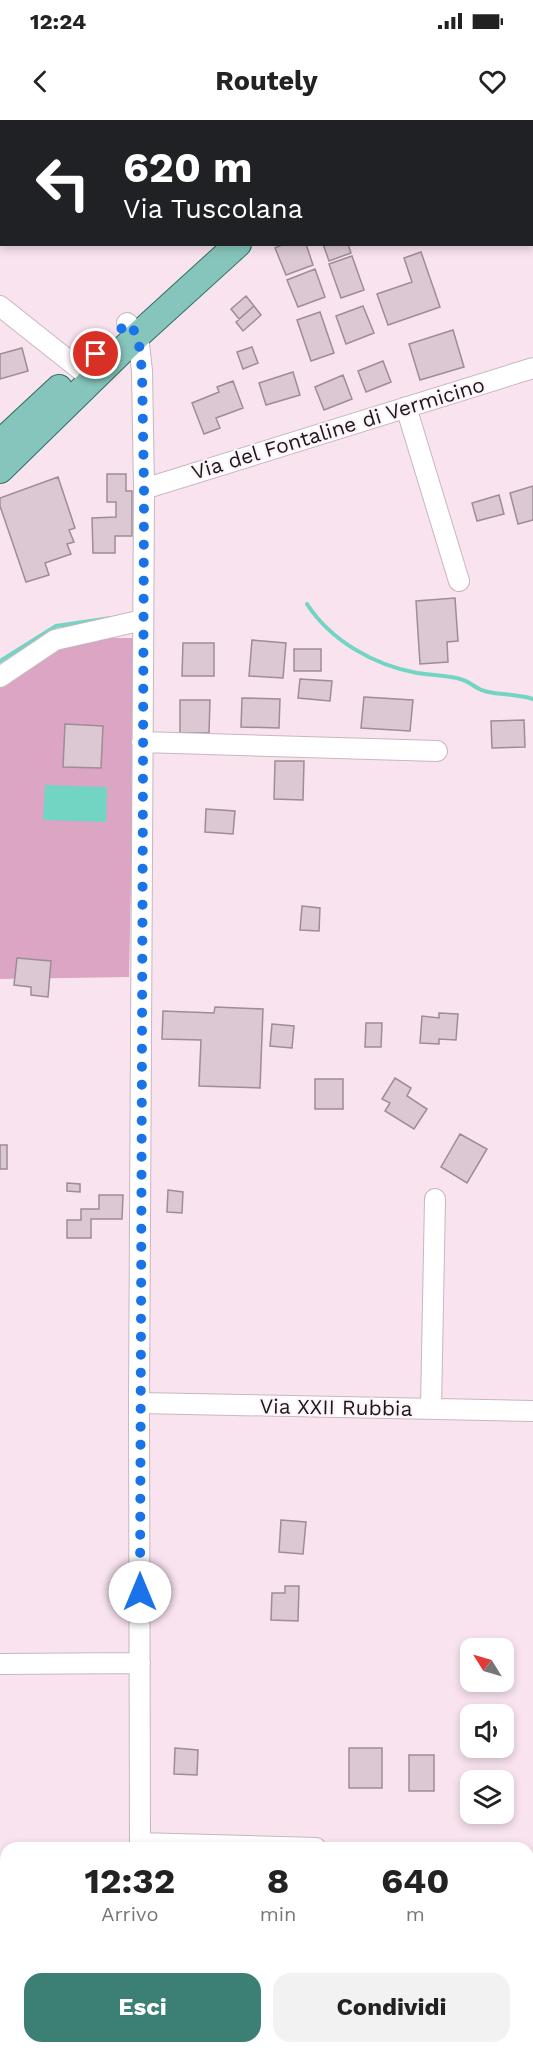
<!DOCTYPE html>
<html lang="it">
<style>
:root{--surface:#fff;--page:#f2f2f2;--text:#222;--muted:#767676;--accent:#3c8075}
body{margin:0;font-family:"Work Sans",sans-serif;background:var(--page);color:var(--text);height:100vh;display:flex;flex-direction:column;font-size:22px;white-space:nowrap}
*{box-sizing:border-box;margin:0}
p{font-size:20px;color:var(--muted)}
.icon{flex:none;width:33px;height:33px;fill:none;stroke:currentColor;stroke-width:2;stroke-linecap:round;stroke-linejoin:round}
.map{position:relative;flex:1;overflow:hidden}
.sheet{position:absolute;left:0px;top:1722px;width:534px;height:212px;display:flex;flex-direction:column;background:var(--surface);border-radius:18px 18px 0 0;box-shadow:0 3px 9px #0003}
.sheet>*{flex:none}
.hud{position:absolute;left:0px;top:0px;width:534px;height:126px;box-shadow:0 3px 9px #0003;background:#202124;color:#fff;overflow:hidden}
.needle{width:39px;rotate:307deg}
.fabs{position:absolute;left:460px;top:1518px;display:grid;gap:12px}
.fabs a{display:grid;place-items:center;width:54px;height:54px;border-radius:12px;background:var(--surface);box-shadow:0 3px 9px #0003;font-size:30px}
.pin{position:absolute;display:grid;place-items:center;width:51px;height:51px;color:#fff;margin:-26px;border:3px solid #fff;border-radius:50%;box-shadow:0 2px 6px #0007}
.me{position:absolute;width:66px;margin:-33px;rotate:0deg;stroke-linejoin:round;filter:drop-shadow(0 0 4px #0008)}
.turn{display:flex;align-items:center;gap:21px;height:126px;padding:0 24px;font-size:27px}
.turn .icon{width:78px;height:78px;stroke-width:2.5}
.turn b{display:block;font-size:42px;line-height:51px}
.eta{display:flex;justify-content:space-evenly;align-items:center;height:102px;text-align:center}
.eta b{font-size:36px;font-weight:700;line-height:42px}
.button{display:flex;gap:12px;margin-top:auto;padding:12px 24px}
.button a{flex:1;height:69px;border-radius:18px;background:var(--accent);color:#fff;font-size:24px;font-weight:700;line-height:69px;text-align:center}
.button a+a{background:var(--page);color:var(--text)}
.status{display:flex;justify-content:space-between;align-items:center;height:42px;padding:0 30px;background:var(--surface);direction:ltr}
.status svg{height:16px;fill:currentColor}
header{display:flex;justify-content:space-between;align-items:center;height:78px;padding:0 24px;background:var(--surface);font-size:27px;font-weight:700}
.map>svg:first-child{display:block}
.green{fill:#dba5c3}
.water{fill:#72d4c3}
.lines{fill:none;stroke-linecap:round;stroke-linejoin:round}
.stream{stroke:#72d4c3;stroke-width:4}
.building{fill:#dbc8d2;stroke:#9e8c96;stroke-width:1.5}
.minor-casing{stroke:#c9b6c0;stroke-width:22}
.major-casing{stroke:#2d6f65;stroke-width:28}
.minor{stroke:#fff;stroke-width:20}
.major{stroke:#86c5bb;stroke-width:26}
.route{stroke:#1a73e8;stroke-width:10;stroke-dasharray:0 18}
.labels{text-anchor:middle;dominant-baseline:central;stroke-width:4.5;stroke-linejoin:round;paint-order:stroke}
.street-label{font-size:21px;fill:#1d171a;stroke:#fdf4f9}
</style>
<div class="status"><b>12:24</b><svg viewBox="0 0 49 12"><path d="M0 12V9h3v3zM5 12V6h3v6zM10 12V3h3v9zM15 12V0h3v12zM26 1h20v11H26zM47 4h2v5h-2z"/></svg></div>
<header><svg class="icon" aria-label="back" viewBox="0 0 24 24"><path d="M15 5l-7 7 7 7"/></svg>Routely<svg class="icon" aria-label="heart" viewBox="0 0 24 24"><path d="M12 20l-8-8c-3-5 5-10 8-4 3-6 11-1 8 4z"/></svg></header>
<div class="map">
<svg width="533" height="1933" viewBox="0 0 533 1933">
<rect width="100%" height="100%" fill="#f8e3ee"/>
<path class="green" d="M99 518H136L129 857 0 859V568L62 528Z
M533 1757V1933H325L323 1928H528V1759Z"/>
<path class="water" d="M45 665 107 667 106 702 43 700Z"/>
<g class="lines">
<path class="stream" d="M307 484C331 521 374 545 417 553 429 555 454 556 463 560 473 563 474 569 488 572 503 575 518 574 533 579
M0 541 56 506 111 498
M528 1755 533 1752
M0 1915 6 1916
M94 1928 126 1932 133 1931"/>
</g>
<path class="building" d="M284 124H306L313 145 286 155 275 128Z
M323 124H348L351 133 329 141Z
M421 132 440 187 388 205 377 174 412 162 404 138Z
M352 136 364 170 341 178 329 144Z
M315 149 325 177 298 187 287 160Z
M246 176 254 186 239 199 231 189Z
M254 186 261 195 243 211 236 202Z
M363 186 374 213 346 224 336 196Z
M320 192 334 233 311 241 297 200Z
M453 210 464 247 420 260 409 224Z
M252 227 258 243 243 249 237 232Z
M22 228 28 251 0 259V234Z
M383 241 391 262 366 272 358 251Z
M293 252 300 275 266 285 259 263Z
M343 255 352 279 324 290 315 267Z
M233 261 243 288 216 298 220 308 204 314 192 283 219 272 217 267Z
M107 354H126V371H132V416H115V433H93L92 398 116 397V382H107Z
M58 357 75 408 69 410 74 422 67 424 71 434 45 443 49 455 26 462 0 386V378Z
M533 366V400L518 404 510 373Z
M499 375 504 394 477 401 472 383Z
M455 478 458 521 447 522 448 542 420 544 416 481Z
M252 520 286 523 283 558 249 556Z
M183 523H214V556H182Z
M294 529H321V551H294Z
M300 559 332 561 330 581 298 578Z
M364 577 413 580 410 611 361 608Z
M242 578 280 579 279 608 241 607Z
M180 580H210L209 613H180Z
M524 600 525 627 492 628 491 601Z
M65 604 103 606 101 648 63 647Z
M275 641H304L303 680 274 679Z
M206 689 235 691 233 714 205 712Z
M302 786 320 788 319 811 300 810Z
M17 838 51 841 48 877 31 875V867L14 865Z
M215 887 263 889 260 968 199 966 201 920 162 919 163 891 214 893Z
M439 893 458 894 456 920 439 919V924L420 923 422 896 439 898Z
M366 903H382L381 927H365Z
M272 904 294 906 292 928 270 926Z
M395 958 411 968 407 976 427 989 414 1009 385 991 390 983 382 979Z
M315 959H343V989H315Z
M460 1014 487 1029 467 1063 441 1047Z
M0 1025H7V1049H0Z
M67 1063 80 1064V1072L67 1071Z
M168 1070 183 1072 182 1093 167 1092Z
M99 1075H123L122 1099H91V1118H67V1100H81V1089H99Z
M281 1400 306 1402 303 1434 279 1432Z
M285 1466H299L298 1501 271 1500 272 1473H285Z
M175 1628 198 1630 197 1655 174 1654Z
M349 1628H382V1668H349Z
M409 1635H434V1671H409Z
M190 1928H208L209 1933H191Z"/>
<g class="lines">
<defs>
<path id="minor" d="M519 0 520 2
M532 33 533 34
M0 186 92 259
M127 203 138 215 142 251 144 369 139 1283 140 1728
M406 287 459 461
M144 369 533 248
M0 557 55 520 143 500
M142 622 437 631
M139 1283 533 1291
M431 1288 435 1079
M0 1544 140 1543
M140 1723 316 1728
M140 1928 141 1933"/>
<path id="major" d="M364 2 366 0
M391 2 393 0
M437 2 441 0
M0 323 59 268
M0 350 138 215 238 124"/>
</defs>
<use href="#minor" class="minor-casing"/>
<use href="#major" class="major-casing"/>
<use href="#minor" class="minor"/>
<use href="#major" class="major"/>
</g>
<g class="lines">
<path class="route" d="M96 234 127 203 138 215 142 251 144 369 140 1472"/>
</g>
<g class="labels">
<g class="street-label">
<text transform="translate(338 308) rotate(-17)">Via del Fontaline di Vermicino</text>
<text transform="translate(336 1287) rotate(1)">Via XXII Rubbia</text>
</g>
</g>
</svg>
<div class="fabs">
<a><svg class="needle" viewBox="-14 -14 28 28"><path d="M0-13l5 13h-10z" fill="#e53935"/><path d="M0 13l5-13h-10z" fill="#767676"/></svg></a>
<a><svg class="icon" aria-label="sound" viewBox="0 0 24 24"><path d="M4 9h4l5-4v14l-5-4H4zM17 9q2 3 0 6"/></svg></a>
<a><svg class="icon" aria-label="layers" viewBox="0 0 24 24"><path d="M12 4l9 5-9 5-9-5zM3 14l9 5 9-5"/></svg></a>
</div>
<div class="pin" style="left:96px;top:234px;background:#d93025"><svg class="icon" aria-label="arrive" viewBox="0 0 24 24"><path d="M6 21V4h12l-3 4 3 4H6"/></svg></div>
<svg class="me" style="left:140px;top:1472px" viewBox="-20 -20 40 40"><circle r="19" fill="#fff"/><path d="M0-13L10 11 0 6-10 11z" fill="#1a73e8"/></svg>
<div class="hud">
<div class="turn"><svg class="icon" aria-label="left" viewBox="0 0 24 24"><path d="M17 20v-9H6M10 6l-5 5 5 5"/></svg><div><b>620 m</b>Via Tuscolana</div></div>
</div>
<section class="sheet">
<div class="eta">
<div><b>12:32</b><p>Arrivo</p></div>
<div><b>8</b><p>min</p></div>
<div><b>640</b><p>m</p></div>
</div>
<div class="button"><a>Esci</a><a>Condividi</a></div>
</section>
</div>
